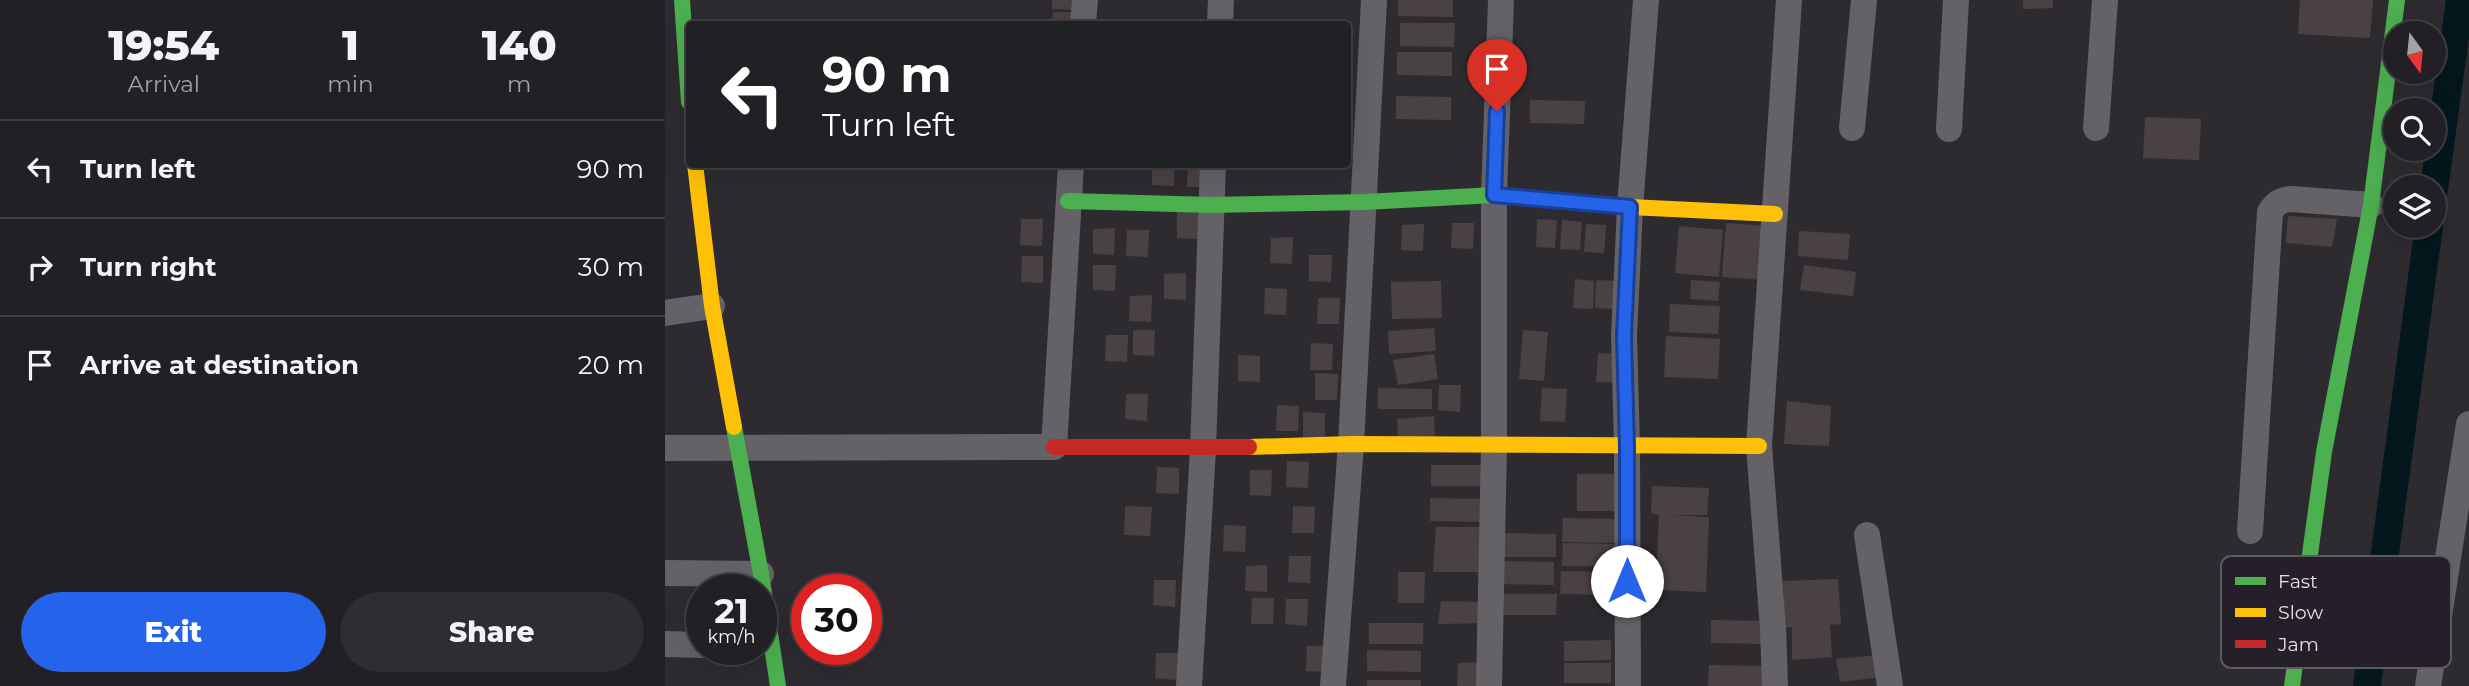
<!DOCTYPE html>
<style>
:root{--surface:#222024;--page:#2e2d31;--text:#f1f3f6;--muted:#a2a3a6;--line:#3f3e41;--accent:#2563eb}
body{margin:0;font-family:Montserrat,sans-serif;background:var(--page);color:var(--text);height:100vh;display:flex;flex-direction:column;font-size:26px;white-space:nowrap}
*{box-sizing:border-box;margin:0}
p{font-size:23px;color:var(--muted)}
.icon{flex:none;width:38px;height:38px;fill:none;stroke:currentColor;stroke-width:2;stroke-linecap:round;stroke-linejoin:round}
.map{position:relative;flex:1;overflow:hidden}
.panel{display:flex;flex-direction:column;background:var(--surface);width:665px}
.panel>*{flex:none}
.guide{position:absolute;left:21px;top:21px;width:665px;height:147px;border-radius:7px;box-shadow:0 7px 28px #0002,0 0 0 2px var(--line);background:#202124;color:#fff;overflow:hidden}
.needle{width:46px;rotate:165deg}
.buttons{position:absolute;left:1718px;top:21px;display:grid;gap:14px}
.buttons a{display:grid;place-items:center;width:63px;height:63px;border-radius:50%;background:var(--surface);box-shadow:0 7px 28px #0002,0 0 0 2px var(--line);font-size:35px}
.speed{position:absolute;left:21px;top:574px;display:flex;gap:14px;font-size:35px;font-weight:700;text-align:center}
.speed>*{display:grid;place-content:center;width:91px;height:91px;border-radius:50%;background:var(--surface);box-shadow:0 7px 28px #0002,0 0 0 2px var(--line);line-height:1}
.speed small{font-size:18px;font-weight:400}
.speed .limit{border:10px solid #d22;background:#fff;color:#111}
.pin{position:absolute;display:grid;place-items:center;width:60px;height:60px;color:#fff;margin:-72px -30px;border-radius:50% 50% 50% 0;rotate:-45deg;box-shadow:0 0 7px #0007}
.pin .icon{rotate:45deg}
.me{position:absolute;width:77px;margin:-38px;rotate:0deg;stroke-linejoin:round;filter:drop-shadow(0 0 5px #0008)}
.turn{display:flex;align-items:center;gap:24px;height:147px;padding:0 21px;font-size:32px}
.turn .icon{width:91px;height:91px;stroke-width:2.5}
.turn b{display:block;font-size:49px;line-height:60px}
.eta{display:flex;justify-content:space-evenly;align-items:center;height:119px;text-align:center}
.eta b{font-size:42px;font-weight:800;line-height:49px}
.primary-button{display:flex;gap:14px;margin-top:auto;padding:14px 21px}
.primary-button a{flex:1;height:80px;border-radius:42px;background:var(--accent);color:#fff;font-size:28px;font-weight:800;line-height:80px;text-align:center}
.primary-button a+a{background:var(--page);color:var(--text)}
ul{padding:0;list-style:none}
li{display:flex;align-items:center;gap:21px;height:98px;padding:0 21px;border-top:2px solid var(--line)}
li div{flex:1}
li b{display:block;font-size:26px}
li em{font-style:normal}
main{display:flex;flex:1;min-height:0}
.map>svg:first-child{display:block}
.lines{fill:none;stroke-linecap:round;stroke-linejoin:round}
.canal{stroke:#04171d;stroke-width:28}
.building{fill:#4a4242}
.street{stroke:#656267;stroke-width:26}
.fast{stroke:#4caf50;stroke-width:16}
.slow{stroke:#ffc107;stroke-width:16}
.jam{stroke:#c62828;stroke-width:16}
.route-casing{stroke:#184099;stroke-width:18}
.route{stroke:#2563eb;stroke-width:12}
.key{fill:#251f29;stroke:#5e5861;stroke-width:2}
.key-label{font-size:19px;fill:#e3dee5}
</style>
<main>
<section class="panel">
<div class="eta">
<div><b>19:54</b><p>Arrival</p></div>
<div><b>1</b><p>min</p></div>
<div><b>140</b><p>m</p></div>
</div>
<ul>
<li><svg class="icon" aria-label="left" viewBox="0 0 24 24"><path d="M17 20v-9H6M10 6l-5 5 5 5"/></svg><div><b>Turn left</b></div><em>90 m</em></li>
<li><svg class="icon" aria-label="right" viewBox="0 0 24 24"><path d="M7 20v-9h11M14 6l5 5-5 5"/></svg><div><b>Turn right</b></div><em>30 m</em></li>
<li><svg class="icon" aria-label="arrive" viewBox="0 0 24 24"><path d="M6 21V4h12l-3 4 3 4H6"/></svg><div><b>Arrive at destination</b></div><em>20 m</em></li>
</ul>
<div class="primary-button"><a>Exit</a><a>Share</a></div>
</section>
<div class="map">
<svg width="1804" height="686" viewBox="0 0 1804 686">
<rect width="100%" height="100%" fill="#2e2b30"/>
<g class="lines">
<path class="canal" d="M1769 189 1795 0
M1702 686 1764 226"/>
</g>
<path class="building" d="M387 0H409V10L387 9Z
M733 0H788V17L733 16Z
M1358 0H1388V8L1358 9Z
M1635 0H1708L1705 38 1633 34Z
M388 12H409V24H387Z
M735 23H790L789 47 735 46Z
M732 52H787V76L732 75Z
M731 96 786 97V120L731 119Z
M865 100 920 101 919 124 865 123Z
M1480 117 1536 119 1534 160 1478 158Z
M487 164H509V186L487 185Z
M523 164H545L544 187H522Z
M512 212H534V239L512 238Z
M1623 216 1672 219 1667 247 1621 243Z
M356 219H378L377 246 355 245Z
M872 219 892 220 890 248 871 247Z
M897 220 917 222 915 250 895 249Z
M787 223H809L808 249 786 248Z
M1061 223 1103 226 1099 280 1057 277Z
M759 224 758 251 736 250 737 225Z
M921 224 941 225 939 253 919 252Z
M1014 226 1058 230 1054 277 1010 273Z
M450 228 449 255 428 254V229Z
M462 230H484L483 257 461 256Z
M1134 231 1185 234 1183 260 1133 256Z
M628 237 627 264 605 263 606 238Z
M644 255H667L666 282 644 281Z
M357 256H378V283L356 282Z
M428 265H451L450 291 428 290Z
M1139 265 1191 272 1188 296 1135 290Z
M521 273V300L499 299V274Z
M910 279 929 281 928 309 908 308Z
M931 280 951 281 949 309 930 308Z
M1026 280 1055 282 1053 301 1025 299Z
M776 281 777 318 727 319 726 282Z
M600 288 622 289 621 315 599 314Z
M487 295 486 322 464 321 465 296Z
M653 298H675L674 324H652Z
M1005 304 1055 306 1053 334 1004 332Z
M769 328 771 351 724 354 723 331Z
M468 330H490L489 356 468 355Z
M858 330 883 332 879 381 854 379Z
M441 335H463L462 362 440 361Z
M1001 336 1055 339 1053 379 999 377Z
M646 343 668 344 667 370H645Z
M933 353 952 354 951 382H931Z
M769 354 773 379 733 385 728 360Z
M573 355 595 356V382L573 381Z
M650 373 673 374 672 400H650Z
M774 385H796L795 412 773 410Z
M713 388 767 389V409H713Z
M877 388 902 389 900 422 875 421Z
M461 394H483L482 421 460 419Z
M1122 401 1166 406 1164 446 1119 444Z
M612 405 634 406 633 431H611Z
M638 412 660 413V439L638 438Z
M769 416 770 437 733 439 732 419Z
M622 461 644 462 643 488 621 487Z
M766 465H820V486H766Z
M492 467 514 468V494L491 493Z
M585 470H607L606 496 585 495Z
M912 474H953L952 511H912Z
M987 486 1044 488 1042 515H1006L1044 517 1041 592 991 590 994 515 986 513Z
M765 498 820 499V522L765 521Z
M460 506 487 507 485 536 459 535Z
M628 506 650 507 649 533H627Z
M898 518 952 519V543L897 542Z
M559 525 581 526 580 552 558 551Z
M771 527H825L823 572H768Z
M837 533 891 534V557H836Z
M898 543 952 544V567L897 566Z
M624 556H646L645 583 623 582Z
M834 561 889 562V585L834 584Z
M602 565V592L580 591 581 566Z
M896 571 951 572V595L895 594Z
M733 572H760L759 603H733Z
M1173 579 1176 624 1165 625 1167 657 1127 660V627H1120L1118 581Z
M489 580H511L510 607 488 605Z
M837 594H892L891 615H837Z
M587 598H609L608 624H586Z
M621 599H643L642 626 620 624Z
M776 601 825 602 824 623 773 624Z
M1046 620 1101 621V644L1046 643Z
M704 623H758V644H704Z
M946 640V660L899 661V641Z
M642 646H664L663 672 641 671Z
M702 650 756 651V672L702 671Z
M491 653H513L512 680 490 678Z
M1215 655 1218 677 1175 682 1171 659Z
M815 662 814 686H792L793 663Z
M899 663H946V683H899Z
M1044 665 1099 666 1098 686H1043Z
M702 680H756V686H702Z"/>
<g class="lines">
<path class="street" d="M418 24 420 0
M555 24 556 0
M1187 128 1199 0
M1431 128 1440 0
M1284 129 1291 0
M0 313 47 306
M0 448 389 447 406 164
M1585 531 1605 212C1611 203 1615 200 1626 199L1706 205
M1202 535 1225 686
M0 573 96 574
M0 644 37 645
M524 686 538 449 548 164
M668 686 686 444 709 0
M824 686 829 446V195L836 0
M963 686 962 447 959 336 965 207 981 0
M1110 686 1108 628 1094 446 1124 0
M1763 686 1804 424"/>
<path class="fast" d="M17 0 24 102
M403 201 546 205 700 202 829 195 885 200
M69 427 96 574 113 686
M1627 686 1659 452 1706 205 1732 0"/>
<path class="slow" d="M30 164 47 306 69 427
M885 200 965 207 1110 214
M584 447 686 444 1094 446"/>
<path class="jam" d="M389 447H584"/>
</g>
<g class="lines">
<defs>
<path id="route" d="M832 111 829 195 965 207 959 336 962 447V581"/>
</defs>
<use href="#route" class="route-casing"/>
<use href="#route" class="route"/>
</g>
<rect x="1556" y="556" width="230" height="112" rx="10" class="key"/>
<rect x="1570" y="577" width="31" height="8" fill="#4caf50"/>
<rect x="1570" y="608" width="31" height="9" fill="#ffc107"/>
<rect x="1570" y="640" width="31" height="8" fill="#c62828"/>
<g class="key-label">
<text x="1613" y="588">Fast</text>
<text x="1613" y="619">Slow</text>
<text x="1613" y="651">Jam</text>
</g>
</svg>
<div class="buttons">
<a><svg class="needle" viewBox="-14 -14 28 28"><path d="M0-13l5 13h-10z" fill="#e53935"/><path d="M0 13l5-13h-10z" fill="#a2a3a6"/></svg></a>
<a><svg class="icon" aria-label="search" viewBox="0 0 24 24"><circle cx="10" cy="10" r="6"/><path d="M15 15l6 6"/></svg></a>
<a><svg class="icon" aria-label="layers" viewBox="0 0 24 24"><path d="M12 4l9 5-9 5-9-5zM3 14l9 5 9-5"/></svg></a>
</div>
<div class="speed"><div>21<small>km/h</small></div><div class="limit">30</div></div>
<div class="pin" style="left:832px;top:111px;background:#d93025"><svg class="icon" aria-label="arrive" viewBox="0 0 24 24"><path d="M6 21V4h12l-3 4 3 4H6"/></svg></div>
<svg class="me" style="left:962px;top:581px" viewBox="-20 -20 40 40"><circle r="19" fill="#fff"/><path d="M0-13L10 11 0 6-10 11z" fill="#2563eb"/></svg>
<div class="guide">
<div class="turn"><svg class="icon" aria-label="left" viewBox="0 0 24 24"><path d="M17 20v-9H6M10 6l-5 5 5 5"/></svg><div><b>90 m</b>Turn left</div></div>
</div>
</div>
</main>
